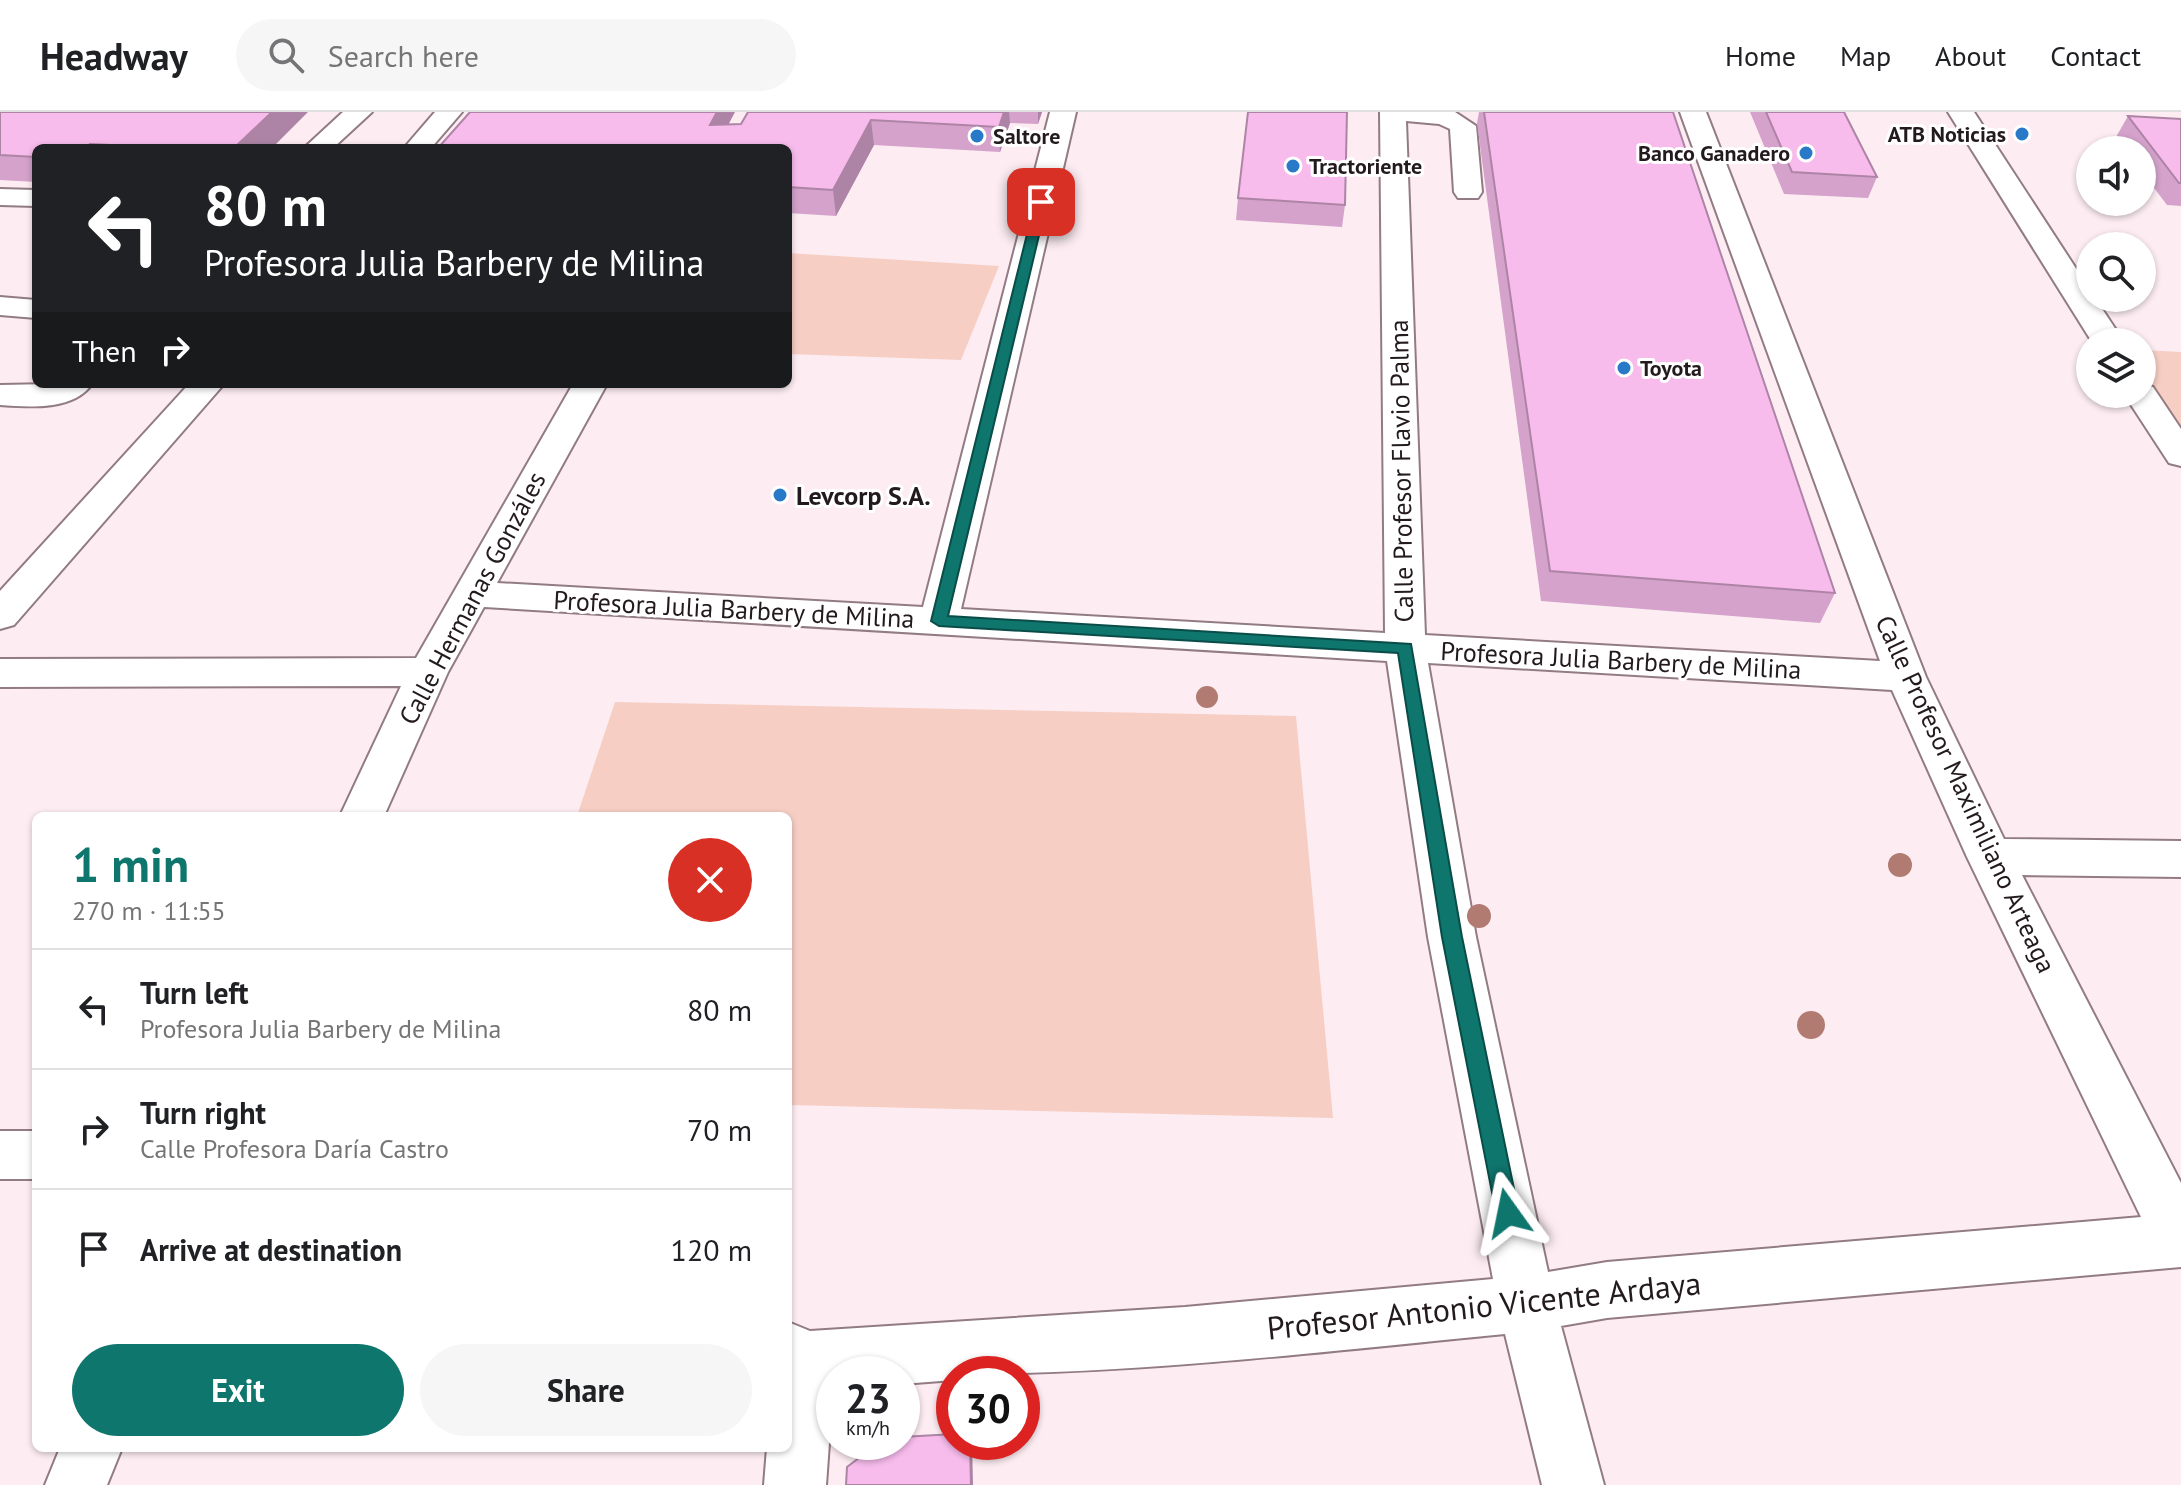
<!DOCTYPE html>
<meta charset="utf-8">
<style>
:root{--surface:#fff;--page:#f6f6f6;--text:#202124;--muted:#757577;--line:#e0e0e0;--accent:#0f766e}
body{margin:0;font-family:"PT Sans",sans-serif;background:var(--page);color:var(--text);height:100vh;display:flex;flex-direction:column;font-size:30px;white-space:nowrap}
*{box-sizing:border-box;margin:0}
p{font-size:26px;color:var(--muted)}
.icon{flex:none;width:44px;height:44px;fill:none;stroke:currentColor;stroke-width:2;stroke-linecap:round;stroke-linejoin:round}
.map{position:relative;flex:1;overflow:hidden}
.side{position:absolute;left:32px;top:700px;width:760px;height:640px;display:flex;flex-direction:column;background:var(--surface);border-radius:12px;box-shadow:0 2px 6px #0004}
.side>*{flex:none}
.top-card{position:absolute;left:32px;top:32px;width:760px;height:244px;border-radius:12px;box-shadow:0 2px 6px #0004;background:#202124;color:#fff;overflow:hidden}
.buttons{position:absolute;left:2076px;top:24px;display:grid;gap:16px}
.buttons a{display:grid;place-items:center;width:80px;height:80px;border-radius:50%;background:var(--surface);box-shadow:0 2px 6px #0004;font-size:40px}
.speed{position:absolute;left:816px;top:1244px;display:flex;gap:16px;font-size:40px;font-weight:700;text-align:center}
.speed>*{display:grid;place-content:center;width:104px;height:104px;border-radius:50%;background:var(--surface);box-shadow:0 2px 6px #0004;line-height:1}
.speed small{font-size:20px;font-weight:400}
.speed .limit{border:12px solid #d22;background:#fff;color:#111}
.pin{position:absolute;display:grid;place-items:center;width:68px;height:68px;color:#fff;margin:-34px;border-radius:16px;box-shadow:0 4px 12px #0006}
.me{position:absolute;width:88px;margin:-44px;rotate:348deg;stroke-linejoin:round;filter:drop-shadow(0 0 6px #0008)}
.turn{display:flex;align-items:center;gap:28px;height:168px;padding:0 40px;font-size:36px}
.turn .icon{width:104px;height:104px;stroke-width:2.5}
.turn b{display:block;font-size:56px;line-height:68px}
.then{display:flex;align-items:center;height:76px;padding:0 40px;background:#0003;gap:16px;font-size:30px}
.round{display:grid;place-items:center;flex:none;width:84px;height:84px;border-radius:42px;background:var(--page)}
.head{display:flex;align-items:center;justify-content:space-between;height:136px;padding:0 40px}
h1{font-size:48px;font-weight:800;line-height:60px;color:var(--accent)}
.action{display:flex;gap:16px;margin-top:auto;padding:16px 40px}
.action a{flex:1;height:92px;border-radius:48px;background:var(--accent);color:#fff;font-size:32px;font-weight:800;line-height:92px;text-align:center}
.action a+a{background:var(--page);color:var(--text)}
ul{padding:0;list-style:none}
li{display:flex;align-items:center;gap:24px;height:120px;padding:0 40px;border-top:2px solid var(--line)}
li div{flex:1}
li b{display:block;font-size:30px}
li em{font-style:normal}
header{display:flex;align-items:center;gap:48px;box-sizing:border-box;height:112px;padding:0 40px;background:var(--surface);border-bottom:2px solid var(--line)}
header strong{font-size:38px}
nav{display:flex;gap:44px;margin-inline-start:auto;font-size:28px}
.search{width:560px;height:72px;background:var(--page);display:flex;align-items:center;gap:20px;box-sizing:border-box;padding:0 28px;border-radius:44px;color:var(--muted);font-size:30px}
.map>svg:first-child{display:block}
.green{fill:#f6cec4}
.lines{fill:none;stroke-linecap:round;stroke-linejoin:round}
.minor-casing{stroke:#927b84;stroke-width:4}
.minor{fill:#fff;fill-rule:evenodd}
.tree{fill:#b17b72}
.wall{fill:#d4a2cb}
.shaded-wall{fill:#ad84a5}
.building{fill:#f7bcec;stroke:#ad84a5;stroke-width:2}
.route{fill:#0f766e;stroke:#0a4d48;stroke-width:2}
.poi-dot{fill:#2879c7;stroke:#fff;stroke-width:3}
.labels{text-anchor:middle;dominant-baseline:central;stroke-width:6;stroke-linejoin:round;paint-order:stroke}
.far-poi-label{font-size:22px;font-weight:bold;fill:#231a1e;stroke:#fff;text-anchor:start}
.street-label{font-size:26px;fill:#231a1e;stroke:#fff}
.poi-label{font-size:26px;font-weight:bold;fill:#231a1e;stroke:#fff;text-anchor:start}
.near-street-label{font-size:32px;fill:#231a1e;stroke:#fff}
</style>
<header>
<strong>Headway</strong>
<div class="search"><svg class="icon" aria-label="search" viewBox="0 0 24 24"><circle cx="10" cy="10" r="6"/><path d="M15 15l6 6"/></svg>Search here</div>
<nav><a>Home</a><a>Map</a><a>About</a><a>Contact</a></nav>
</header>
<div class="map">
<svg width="2181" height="1373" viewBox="0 0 2181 1373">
<rect width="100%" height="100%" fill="#fdedf3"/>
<path class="green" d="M788 141 999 154 961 248 788 242Z
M2142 238 2181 240V316L2142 258Z
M615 590 1296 604 1333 1006 788 993V704H577Z"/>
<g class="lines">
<defs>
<path id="minor" d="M343 0H372L333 36H304Z
M435 0H462L431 36H404Z
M1050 0H1076L961 497 1385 521 1380 0H1455L1476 14 1482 80 1478 86H1458L1454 80 1450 17 1439 12 1406 9 1425 523 1880 549 1680 0H1706L1926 565 2004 727 2181 729V765L2022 763 2181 1071V1155L1607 1206 1561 1214 1604 1373H1542L1505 1222C1321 1240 1136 1262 954 1262V1268L902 1272V1262H834L826 1373H764L767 1336H788V1210L810 1219 1185 1195 1493 1167 1428 825 1387 549 484 495 448 560 384 704H340L401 574 0 575V547L416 546 573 272H607L497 471 923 495ZM1428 551 1892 578 1967 745 2141 1105 1607 1150 1548 1160 1476 825Z
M1948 0H1974L2090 178V186H2095L2124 230H2092Z
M0 77 36 78V94L0 93Z
M0 185 36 188V206L0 203Z
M51 272H92C73 299 29 295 0 293V273Z
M189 272H224L14 513 0 517V479Z
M2142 272 2153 275 2181 317V354L2169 351 2124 282H2142Z
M0 1019H36V1067H0Z
M60 1336H122L107 1373H45Z"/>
</defs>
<use href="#minor" class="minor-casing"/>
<use href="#minor" class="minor"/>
</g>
<g class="tree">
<circle cx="1207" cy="585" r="11"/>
<circle cx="1900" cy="753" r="12"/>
<circle cx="1479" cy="804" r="12"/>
<circle cx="1811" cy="913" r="14"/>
</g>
<path class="wall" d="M0 0 272 36H36V70L0 68Z
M748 0H1042L1038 12 1010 11 1000 40 874 33 836 104 788 101V36L728 13 741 12Z
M1479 0H1673L1835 481 1820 511 1541 489 1477 11Z
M1750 0H1844L1877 65 1868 86 1784 82Z
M2128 4 2181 7V94L2167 93 2142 60V38H2126L2116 25Z
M1238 86 1345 93 1342 115 1236 108Z"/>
<path class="shaded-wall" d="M272 0H308L272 36H234Z
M717 0H735L716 36 710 13Z
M1004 0H1009L1010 11 1000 40 999 15Z
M1038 0H1042L1038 12Z
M871 8 874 33 836 104 833 78Z
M970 1330H972L973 1373H971Z"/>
<path class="building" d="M0 0H272L234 36H174L90 32 85 36H36V45L0 43Z
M470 0H717L710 13 741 12 748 0H1004L999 15 871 8 833 78 788 75V36H438Z
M1248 0H1347L1345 93 1238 86Z
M1484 0H1673L1835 481 1550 459Z
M1766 0H1844L1877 65 1792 60Z
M2128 4 2181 7V71H2179Z
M954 1322V1330H970L971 1373H846L847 1355 880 1330H902V1325Z"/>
<path class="route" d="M1041 86 1047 90 948 504 1411 532 1462 825 1519 1101 1516 1108 1508 1111 1500 1108 1496 1101 1442 825 1398 541 939 514 931 509 1035 90Z"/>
<g class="poi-dot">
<circle cx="2022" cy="22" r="8"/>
<circle cx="977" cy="24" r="8"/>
<circle cx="1806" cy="41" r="8"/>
<circle cx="1293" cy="54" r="8"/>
<circle cx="1624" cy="256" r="8"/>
<circle cx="780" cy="383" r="8"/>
</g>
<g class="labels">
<g class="far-poi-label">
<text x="2006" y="22" text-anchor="end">ATB Noticias</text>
<text x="993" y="24">Saltore</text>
<text x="1790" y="41" text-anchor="end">Banco Ganadero</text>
<text x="1309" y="54">Tractoriente</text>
<text x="1640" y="256">Toyota</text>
</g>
<g class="street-label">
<text transform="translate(1401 359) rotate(-91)">Calle Profesor Flavio Palma</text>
<text transform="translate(472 486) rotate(-62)">Calle Hermanas Gonzáles</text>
<text transform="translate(734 497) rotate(3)">Profesora Julia Barbery de Milina</text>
<text transform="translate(1621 548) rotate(3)">Profesora Julia Barbery de Milina</text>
<text transform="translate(1966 682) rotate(65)">Calle Profesor Maximiliano Arteaga</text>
</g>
<g class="poi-label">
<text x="796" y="383">Levcorp S.A.</text>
</g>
<g class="near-street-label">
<text transform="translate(1484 1193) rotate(-6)">Profesor Antonio Vicente Ardaya</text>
</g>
</g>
</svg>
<div class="buttons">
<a><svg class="icon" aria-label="sound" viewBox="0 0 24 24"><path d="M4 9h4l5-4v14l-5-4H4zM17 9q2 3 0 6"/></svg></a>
<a><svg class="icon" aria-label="search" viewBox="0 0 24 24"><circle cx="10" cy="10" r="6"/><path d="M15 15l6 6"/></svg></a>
<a><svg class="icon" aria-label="layers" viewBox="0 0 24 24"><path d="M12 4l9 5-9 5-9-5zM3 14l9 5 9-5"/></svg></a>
</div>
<div class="speed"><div>23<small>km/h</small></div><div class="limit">30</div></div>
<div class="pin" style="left:1041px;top:90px;background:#d93025"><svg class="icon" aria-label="arrive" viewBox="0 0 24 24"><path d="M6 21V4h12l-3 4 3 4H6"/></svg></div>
<svg class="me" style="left:1508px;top:1101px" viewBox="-20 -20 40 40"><path d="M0-17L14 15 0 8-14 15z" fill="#0f766e" stroke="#fff" stroke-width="4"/></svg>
<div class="top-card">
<div class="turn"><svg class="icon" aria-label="left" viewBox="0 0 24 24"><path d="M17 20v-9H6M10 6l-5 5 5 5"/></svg><div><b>80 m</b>Profesora Julia Barbery de Milina</div></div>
<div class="then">Then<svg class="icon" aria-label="right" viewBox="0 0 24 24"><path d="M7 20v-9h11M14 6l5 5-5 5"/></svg></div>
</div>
<section class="side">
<div class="head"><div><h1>1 min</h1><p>270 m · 11:55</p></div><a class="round" style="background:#d93025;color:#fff"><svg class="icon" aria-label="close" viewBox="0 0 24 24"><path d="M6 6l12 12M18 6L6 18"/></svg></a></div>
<ul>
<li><svg class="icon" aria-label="left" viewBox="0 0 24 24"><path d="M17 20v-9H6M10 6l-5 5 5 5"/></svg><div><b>Turn left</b><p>Profesora Julia Barbery de Milina</p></div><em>80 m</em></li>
<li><svg class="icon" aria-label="right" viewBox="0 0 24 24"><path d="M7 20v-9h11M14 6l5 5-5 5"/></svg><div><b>Turn right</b><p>Calle Profesora Daría Castro</p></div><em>70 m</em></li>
<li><svg class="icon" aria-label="arrive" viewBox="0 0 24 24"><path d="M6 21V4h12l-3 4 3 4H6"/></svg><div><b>Arrive at destination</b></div><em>120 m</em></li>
</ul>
<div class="action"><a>Exit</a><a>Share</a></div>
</section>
</div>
